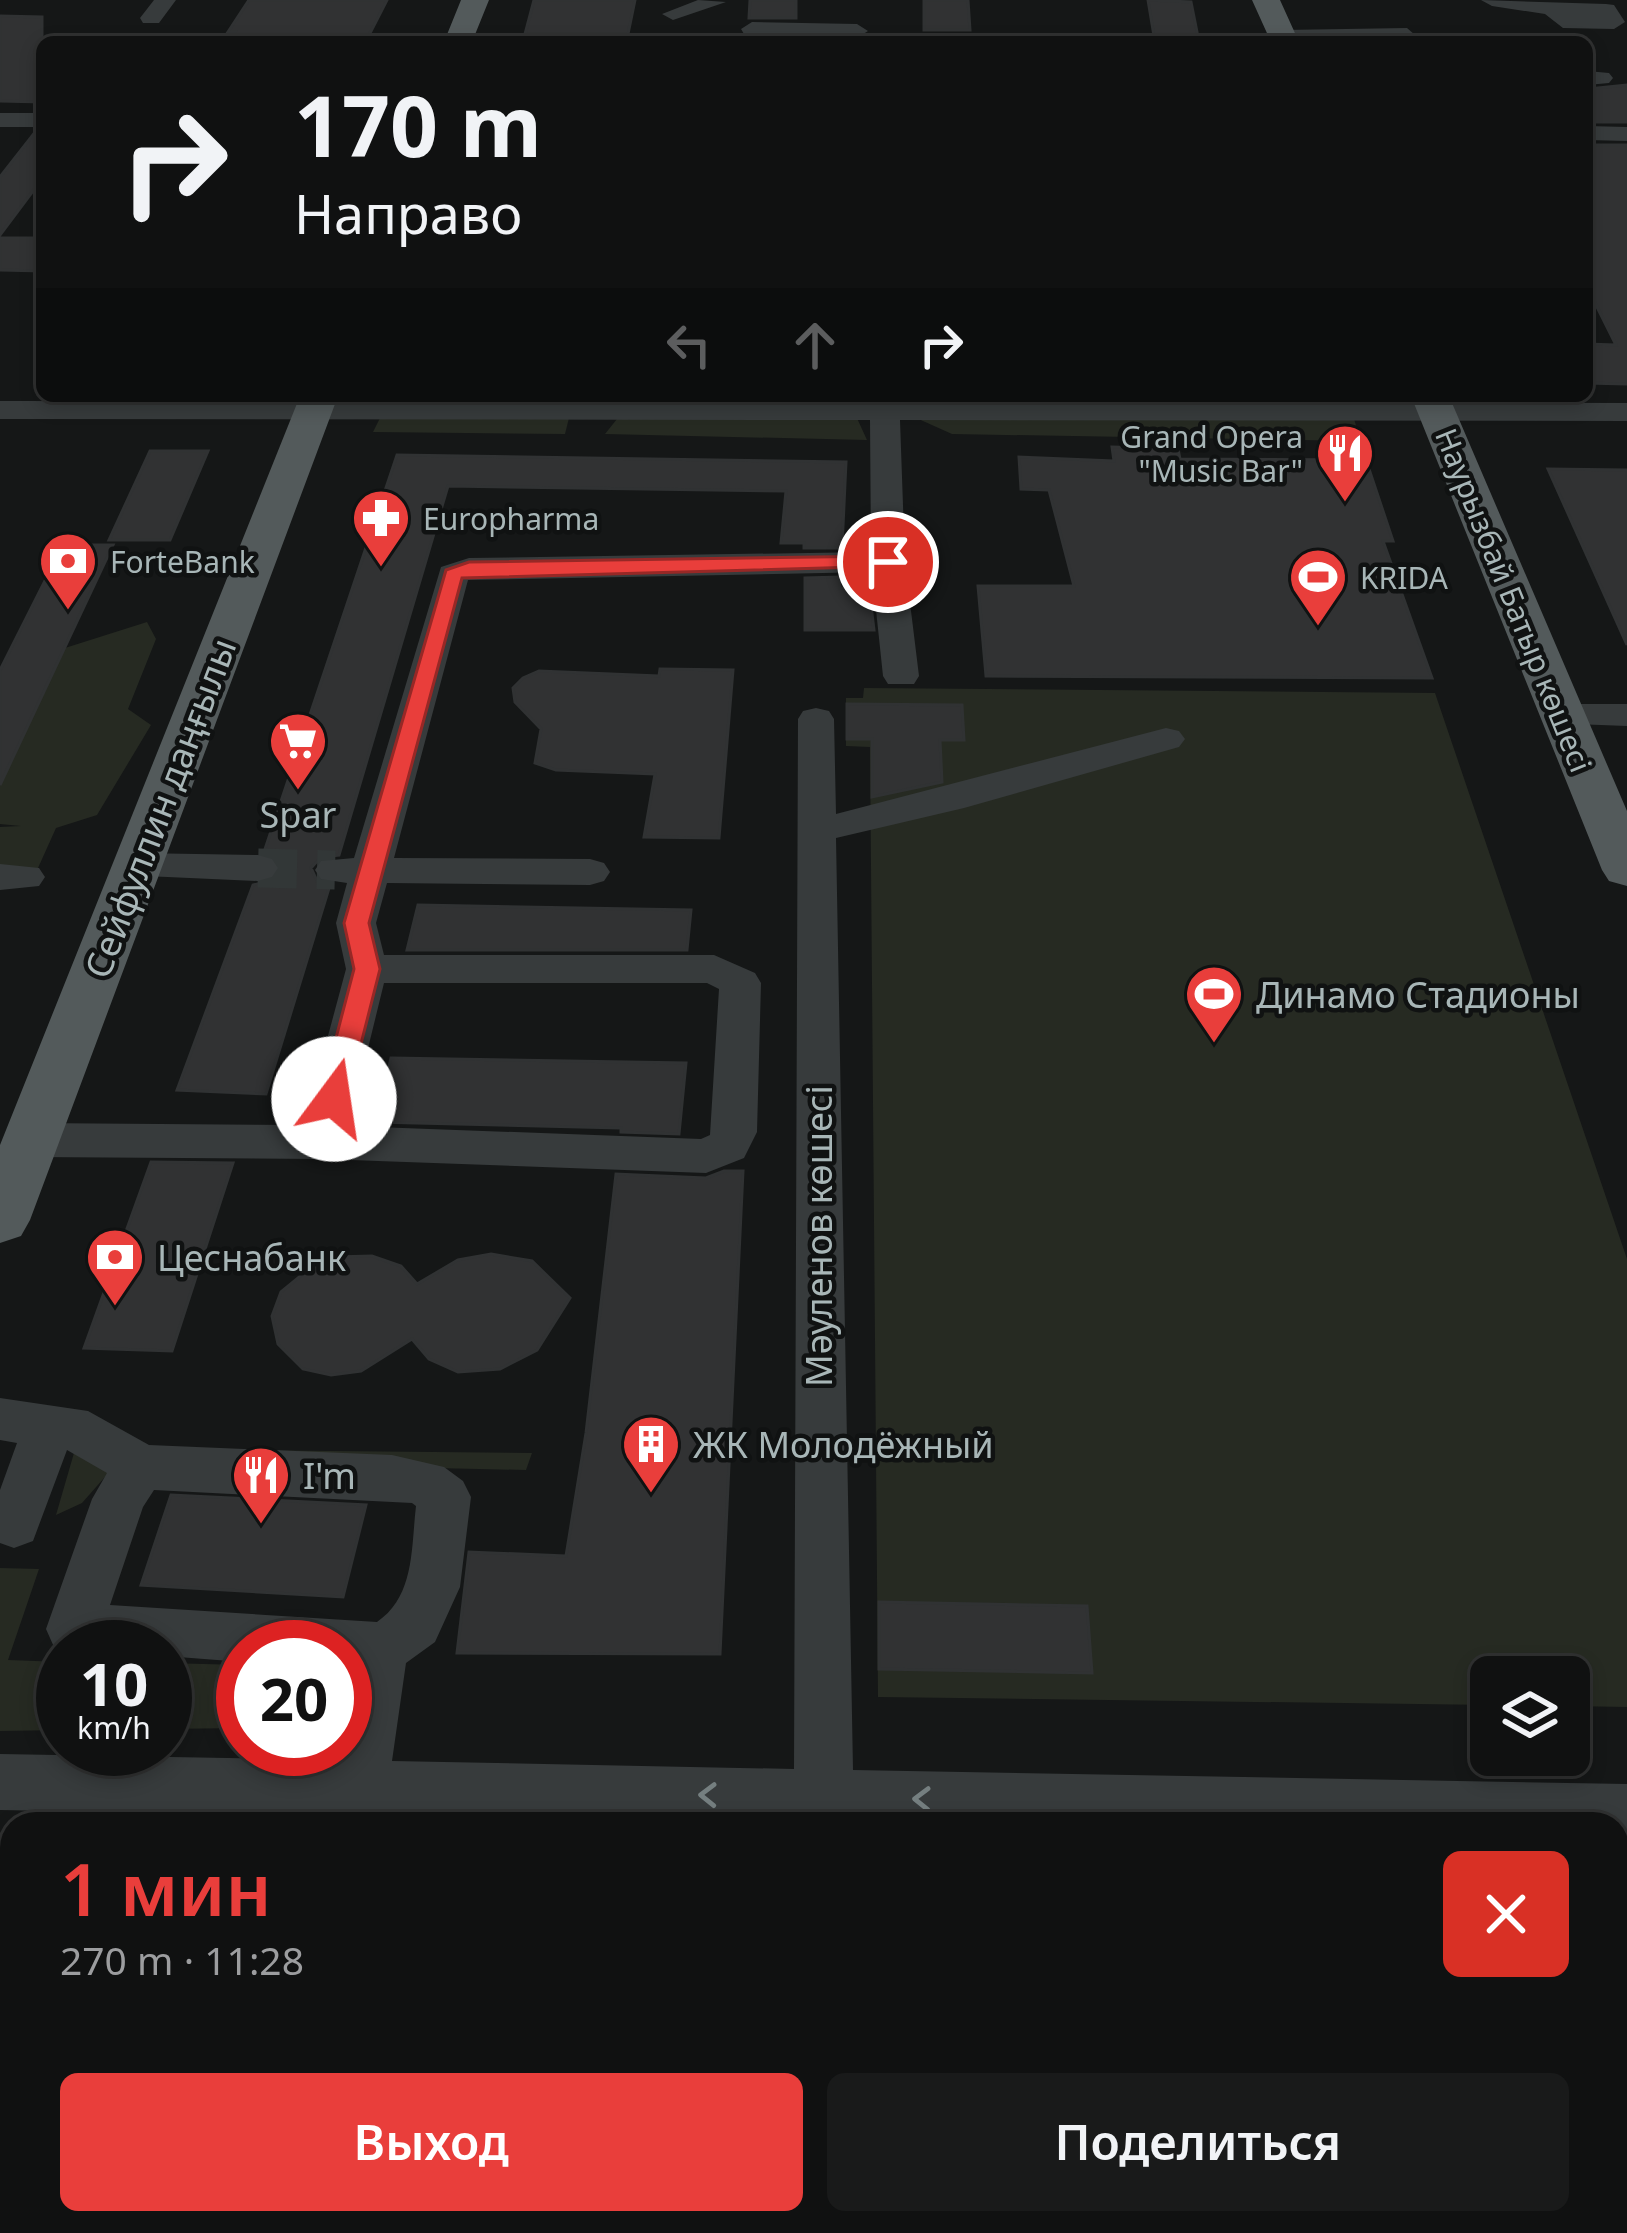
<!DOCTYPE html>
<html lang="ru">
<meta charset="utf-8">
<style>
:root{--surface:#101111;--page:#191a1a;--text:#f1f3f6;--muted:#9c9d9f;--line:#303131;--accent:#e93e3b}
body{margin:0;font-family:"Noto Sans",sans-serif;background:var(--page);color:var(--text);height:100vh;display:flex;flex-direction:column;font-size:45px;white-space:nowrap}
*{box-sizing:border-box;margin:0}
p{font-size:39px;color:var(--muted)}
.icon{flex:none;width:66px;height:66px;fill:none;stroke:currentColor;stroke-width:2;stroke-linecap:round;stroke-linejoin:round}
.map{position:relative;flex:1;overflow:hidden}
.panel{position:absolute;left:0px;top:1812px;width:1629px;height:423px;display:flex;flex-direction:column;background:var(--surface);border-radius:36px 36px 0 0;box-shadow:0 6px 18px #0003,0 0 0 3px var(--line)}
.panel>*{flex:none}
.guide{position:absolute;left:36px;top:36px;width:1557px;height:366px;border-radius:18px;box-shadow:0 6px 18px #0003,0 0 0 3px var(--line);background:#101111;color:var(--text);overflow:hidden}
.fabs{position:absolute;left:1470px;top:1656px;display:grid;gap:24px}
.fabs a{display:grid;place-items:center;width:120px;height:120px;border-radius:18px;background:var(--surface);box-shadow:0 6px 18px #0003,0 0 0 3px var(--line);font-size:60px}
.speed{position:absolute;left:36px;top:1620px;display:flex;gap:24px;font-size:60px;font-weight:700;text-align:center}
.speed>*{display:grid;place-content:center;width:156px;height:156px;border-radius:50%;background:var(--surface);box-shadow:0 6px 18px #0003,0 0 0 3px var(--line);line-height:1}
.speed small{font-size:30px;font-weight:400}
.speed .limit{border:18px solid #d22;background:#fff;color:#111}
.pin{position:absolute;display:grid;place-items:center;width:102px;height:102px;color:#fff;margin:-51px;border:6px solid #fff;border-radius:50%;box-shadow:0 3px 12px #0007}
.me{position:absolute;width:132px;margin:-66px;rotate:14deg;stroke-linejoin:round;filter:drop-shadow(0 0 9px #0008)}
.turn{display:flex;align-items:center;gap:42px;height:252px;padding:0 60px;font-size:54px}
.turn .icon{width:156px;height:156px;stroke-width:2.5}
.turn b{display:block;font-size:84px;line-height:102px}
.lanes{display:flex;align-items:center;height:114px;padding:0 60px;background:#0003;justify-content:center;gap:60px;direction:ltr}
.lanes .off{opacity:.35}
.round{display:grid;place-items:center;flex:none;width:126px;height:126px;border-radius:18px;background:var(--page)}
.headline{display:flex;align-items:center;justify-content:space-between;height:204px;padding:0 60px}
h1{font-size:72px;font-weight:600;line-height:90px;color:var(--accent)}
.cta{display:flex;gap:24px;margin-top:auto;padding:24px 60px}
.cta a{flex:1;height:138px;border-radius:18px;background:var(--accent);color:#fff;font-size:48px;font-weight:600;line-height:138px;text-align:center}
.cta a+a{background:var(--page);color:var(--text)}
.map>svg:first-child{display:block}
.green{fill:#262a22}
.lines{fill:none;stroke-linecap:round;stroke-linejoin:round}
.stream{stroke:#31423f;stroke-width:16}
.building{fill:#313233;stroke:#303233;stroke-width:3}
.minor-tunnel{stroke:#323737;stroke-width:39;stroke-dasharray:39 20;stroke-linecap:butt}
.minor{fill:#373b3c;fill-rule:evenodd}
.major{fill:#535a5b;fill-rule:evenodd}
.oneway{stroke:#757f80}
.route{fill:#e93e3b;stroke:#972826;stroke-width:3}
.labels{text-anchor:middle;dominant-baseline:central;stroke-width:9;stroke-linejoin:round;paint-order:stroke}
.far-poi-label{font-size:30px;fill:#a8b6b7;stroke:#101212;text-anchor:start}
.far-street-label{font-size:30px;fill:#a8b6b7;stroke:#101212}
.street-label{font-size:36px;fill:#a8b6b7;stroke:#101212}
.poi-label{font-size:36px;fill:#a8b6b7;stroke:#101212;text-anchor:start}
</style>
<div class="map">
<svg width="1627" height="2233" viewBox="0 0 1627 2233">
<rect width="100%" height="100%" fill="#151717"/>
<path class="green" d="M382 414H570L565 434 373 432Z
M621 414 856 416 867 440 605 434Z
M914 417 1354 419 1361 441 952 434Z
M147 622 156 639 128 709 151 725 97 815 56 828 38 868H0V827L21 826 0 824V785L65 648Z
M864 688 1435 693 1627 1259V1707L1569 1706V1677H1491V1705L878 1697 870 747 846 746V698H863Z
M76 1446 112 1469 82 1503 56 1515Z
M221 1450 532 1453 526 1470 221 1463Z
M0 1568 39 1569 8 1660 63 1662V1730L0 1731Z
M165 1663 243 1665V1728L165 1729Z"/>
<g class="lines">
<path class="stream" d="M904 2223V2233"/>
</g>
<path class="building" d="M249 0H387L366 41 228 42 235 32H228Z
M534 0H635L628 34H525Z
M750 0H796V18H749Z
M924 0H968L970 30H924Z
M1148 0 1191 2 1199 42H1155Z
M0 16 42 17V102L0 101Z
M1627 85V122H1587V89Z
M36 131H42V179L0 235V177Z
M1587 145H1627V384L1587 383V344L1616 345 1587 287Z
M0 238H42V271L0 270Z
M1112 447 1178 449 1180 459 1366 460 1393 541H1383L1432 678 986 676 978 586H1074L1049 490 1021 489 1019 457 1114 461Z
M150 451H208L170 540H109Z
M397 455 846 462 842 548H804V543H781L786 491 448 486 339 855 321 857 311 868 317 881 330 885 266 1094 177 1090 253 885 273 881 282 871 276 856 264 852Z
M1548 469 1627 470V645Z
M63 545H113L0 785V670Z
M840 577V588H869L874 630H805V578Z
M660 669 733 670 719 838 644 837 655 774 556 770 535 763 541 729 515 702 513 688 523 678 539 671 659 676Z
M847 704 962 705 964 740H940L942 782 872 797V739H847Z
M418 905 691 910 687 950H407Z
M391 1058 686 1063 679 1134 621 1132V1128L376 1122Z
M151 1162 233 1163 172 1351 84 1348Z
M724 1171H743L720 1654 457 1653 469 1552 566 1556 586 1433 616 1174 706 1178Z
M491 1254 532 1261 570 1298 537 1350 500 1369 458 1372 429 1359 412 1339 361 1371 331 1375 303 1369 278 1344 272 1316 281 1292 309 1269 334 1257 372 1256 401 1266 417 1284 458 1260Z
M171 1495 366 1505 343 1597 141 1585Z
M879 1602 1087 1606 1092 1673 879 1669Z"/>
<g class="lines">
<path class="minor-tunnel" d="M258 868 335 870"/>
<path class="minor" d="M154 0H176L159 23H143L140 18Z
M698 0 726 2 673 20 662 14Z
M1481 0 1606 4 1614 5 1625 22 1614 29 1563 28 1545 14 1492 6Z
M752 22 857 24 868 31 857 38 744 34 741 29Z
M1407 28 1423 42H1276L1272 37 1283 30Z
M1587 71 1609 73 1613 78 1609 83 1587 85Z
M0 113H42V127H0Z
M1587 126 1627 127V141L1587 140Z
M0 401 1627 403V421L900 420 905 562 919 676 914 684H888L883 676 872 572 468 580 394 858 590 859 604 863 610 872 604 881 590 885 387 883 376 923 384 955H714L755 973 761 983 757 1132 744 1158 706 1173 322 1159 32 1157 16 1152 9 1140 16 1128 32 1123 304 1125 346 969 336 923 347 883 321 879 315 870 321 861 354 858 441 567 469 558 871 552 870 420 0 419ZM384 983H707L719 989 710 1135 701 1139 349 1126Z
M1561 704H1627V726L1548 723 1543 715 1548 707Z
M816 708 829 711 834 719 836 814 1166 728 1179 731 1185 739 1179 747 964 808 836 838 853 1770 1627 1784V1842L1617 1841V1824H725L0 1810V1754L334 1760 336 1749H345V1647H243V1662L165 1656V1647H54L46 1629 92 1499 107 1473 67 1450 33 1541 14 1548 0 1543V1490L17 1443 0 1440V1398L88 1411 149 1445 392 1455 444 1467 463 1481 471 1497 460 1587 435 1642 406 1663 392 1761 794 1769 798 719 803 711ZM154 1490 412 1503 416 1506C411 1548 415 1596 377 1622L110 1605 143 1507Z
M137 853 258 855 272 859 278 868 272 877 258 881 123 875 117 866 123 857Z
M0 864 39 868 45 877 39 886 0 890Z
M0 1890H12V1952H0Z
M797 2223H865V2233H797Z"/>
<path class="major" d="M461 0H489L472 42H444Z
M1252 0H1280L1299 42H1271Z
M300 396H338L30 1220 21 1236 0 1243V1145Z
M1411 396H1449L1627 811V886L1609 881 1602 870Z"/>
</g>
<defs><path id="oneway-chevron" d="M-2-3.5L2.5 0L-2 3.5" fill="none" stroke-width="1.6" stroke-linecap="round" stroke-linejoin="round" transform="scale(3)"/></defs>
<g class="oneway">
<use href="#oneway-chevron" transform="translate(708 1795) rotate(-179)"/>
<use href="#oneway-chevron" transform="translate(922 1799) rotate(-179)"/>
</g>
<path class="route" d="M888 556 898 562 895 566 462 578 369 923 380 969 347 1099 334 1109 324 1106 320 1099 354 969 344 923 446 570 469 562Z"/>
<defs>
<symbol id="restaurant-pin" viewBox="-11 -11 22 30"><path d="M0 17L-7.5 6A9.5 9.5 0 1 1 7.5 6Z" fill="#e93e3b" stroke="#101212"/><path d="M-5-6h1v4h1v-4h1v4h1v-4h1v5L-1.5 .5V6h-2V.5L-5-1ZM5-6V6H3V1.5H1.5Q1.5-4 5-6Z" fill="#fff"/></symbol>
<symbol id="pharmacy-pin" viewBox="-11 -11 22 30"><path d="M0 17L-7.5 6A9.5 9.5 0 1 1 7.5 6Z" fill="#e93e3b" stroke="#101212"/><path d="M-2-6h4v4h4v4h-4v4h-4v-4h-4v-4h4Z" fill="#fff"/></symbol>
<symbol id="bank-pin" viewBox="-11 -11 22 30"><path d="M0 17L-7.5 6A9.5 9.5 0 1 1 7.5 6Z" fill="#e93e3b" stroke="#101212"/><path d="M-6-4H6V4H-6ZM0-2.3a2.3 2.3 0 1 0 0 4.6a2.3 2.3 0 1 0 0-4.6Z" fill="#fff"/></symbol>
<symbol id="stadium-pin" viewBox="-11 -11 22 30"><path d="M0 17L-7.5 6A9.5 9.5 0 1 1 7.5 6Z" fill="#e93e3b" stroke="#101212"/><path d="M0-5a6.5 5 0 1 0 0 10a6.5 5 0 1 0 0-10ZM-3.5-1.8h7v3.6h-7Z" fill="#fff"/></symbol>
<symbol id="supermarket-pin" viewBox="-11 -11 22 30"><path d="M0 17L-7.5 6A9.5 9.5 0 1 1 7.5 6Z" fill="#e93e3b" stroke="#101212"/><path d="M-6-5.5h2.5l.6 2H6L4.5 2H-2.5L-4.4-4H-6ZM-1.5 3.2a1.3 1.3 0 1 0 .1 0ZM3 3.2a1.3 1.3 0 1 0 .1 0Z" fill="#fff"/></symbol>
<symbol id="building-pin" viewBox="-11 -11 22 30"><path d="M0 17L-7.5 6A9.5 9.5 0 1 1 7.5 6Z" fill="#e93e3b" stroke="#101212"/><path d="M-4-6H4V6H1V3H-1V6H-4ZM-2.5-4.3h1.7v1.8h-1.7ZM.8-4.3h1.7v1.8H.8ZM-2.5-1h1.7V.8h-1.7ZM.8-1h1.7V.8H.8Z" fill="#fff"/></symbol>
</defs>
<g fill-rule="evenodd">
<use href="#restaurant-pin" x="1312" y="420" width="66" height="90"/>
<use href="#pharmacy-pin" x="348" y="485" width="66" height="90"/>
<use href="#bank-pin" x="35" y="528" width="66" height="90"/>
<use href="#stadium-pin" x="1285" y="544" width="66" height="90"/>
<use href="#supermarket-pin" x="265" y="708" width="66" height="90"/>
<use href="#stadium-pin" x="1181" y="961" width="66" height="90"/>
<use href="#bank-pin" x="82" y="1224" width="66" height="90"/>
<use href="#building-pin" x="618" y="1411" width="66" height="90"/>
<use href="#restaurant-pin" x="228" y="1442" width="66" height="90"/>
</g>
<g class="labels">
<g class="far-poi-label">
<text x="1303" y="436" text-anchor="end">Grand Opera<tspan x="1303" dy="34">"Music Bar"</tspan></text>
<text x="423" y="518">Europharma</text>
<text x="110" y="561">ForteBank</text>
<text x="1360" y="577">KRIDA</text>
</g>
<g class="far-street-label">
<text transform="translate(1514 600) rotate(68)">Наурызбай Батыр көшесі</text>
</g>
<g class="street-label">
<text transform="translate(160 808) rotate(-69)">Сейфуллин даңғылы</text>
<text transform="translate(818 1236) rotate(-90)">Мәуленов көшесі</text>
</g>
<g class="poi-label">
<text x="298" y="814" text-anchor="middle">Spar</text>
<text x="1256" y="994">Динамо Стадионы</text>
<text x="157" y="1257">Цеснабанк</text>
<text x="693" y="1444">ЖК Молодёжный</text>
<text x="303" y="1475">I'm</text>
</g>
</g>
</svg>
<div class="fabs">
<a><svg class="icon" aria-label="layers" viewBox="0 0 24 24"><path d="M12 4l9 5-9 5-9-5zM3 14l9 5 9-5"/></svg></a>
</div>
<div class="speed"><div>10<small>km/h</small></div><div class="limit">20</div></div>
<div class="pin" style="left:888px;top:562px;background:#d93025"><svg class="icon" aria-label="arrive" viewBox="0 0 24 24"><path d="M6 21V4h12l-3 4 3 4H6"/></svg></div>
<svg class="me" style="left:334px;top:1099px" viewBox="-20 -20 40 40"><circle r="19" fill="#fff"/><path d="M0-13L10 11 0 6-10 11z" fill="#e93e3b"/></svg>
<div class="guide">
<div class="turn"><svg class="icon" aria-label="right" viewBox="0 0 24 24"><path d="M7 20v-9h11M14 6l5 5-5 5"/></svg><div><b>170 m</b>Направо</div></div>
<div class="lanes"><svg class="icon off" aria-label="left" viewBox="0 0 24 24"><path d="M17 20v-9H6M10 6l-5 5 5 5"/></svg><svg class="icon off" aria-label="ahead" viewBox="0 0 24 24"><path d="M12 20V5M6 11l6-6 6 6"/></svg><svg class="icon" aria-label="right" viewBox="0 0 24 24"><path d="M7 20v-9h11M14 6l5 5-5 5"/></svg></div>
</div>
<section class="panel">
<div class="headline"><div><h1>1 мин</h1><p>270 m · 11:28</p></div><a class="round" style="background:#d93025;color:#fff"><svg class="icon" aria-label="close" viewBox="0 0 24 24"><path d="M6 6l12 12M18 6L6 18"/></svg></a></div>
<div class="cta"><a>Выход</a><a>Поделиться</a></div>
</section>
</div>
